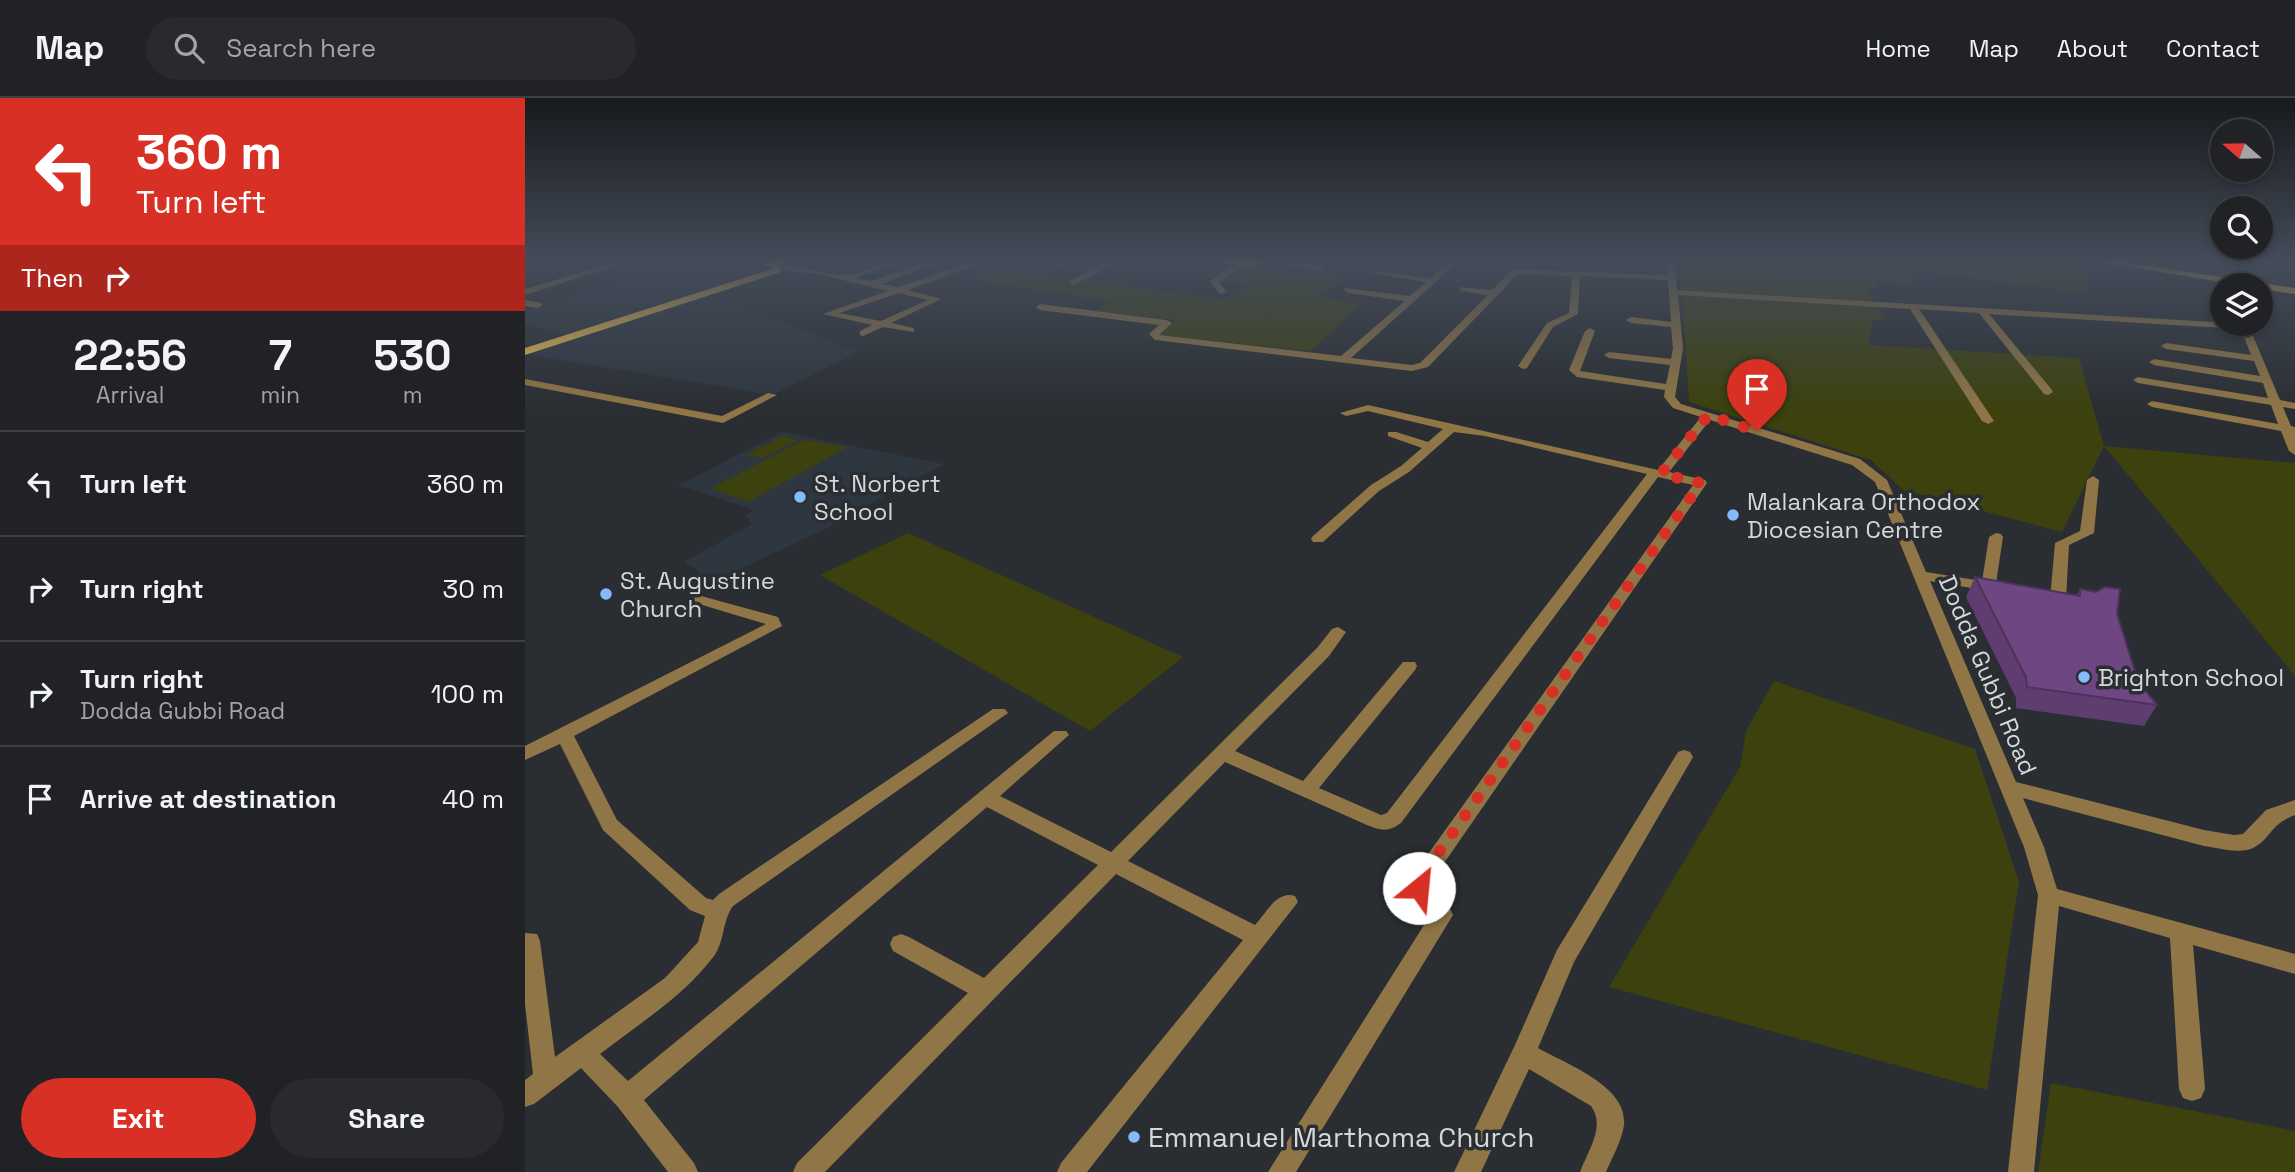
<!DOCTYPE html>
<style>
:root{--surface:#202226;--page:#282a2e;--text:#f1f3f6;--muted:#a2a4a7;--line:#3d3f43;--accent:#d93025}
body{margin:0;font-family:"Space Grotesk",sans-serif;background:var(--page);color:var(--text);height:100vh;display:flex;flex-direction:column;font-size:26px;white-space:nowrap}
*{box-sizing:border-box;margin:0}
p{font-size:23px;color:var(--muted)}
.icon{flex:none;width:38px;height:38px;fill:none;stroke:currentColor;stroke-width:2;stroke-linecap:round;stroke-linejoin:round}
.map{position:relative;flex:1;overflow:hidden}
.drawer{display:flex;flex-direction:column;background:var(--surface);width:525px}
.drawer>*{flex:none}
.banner{background:#d93025;color:#fff;overflow:hidden}
.needle{width:46px;rotate:290deg}
.controls{position:absolute;left:1685px;top:21px;display:grid;gap:14px}
.controls a{display:grid;place-items:center;width:63px;height:63px;border-radius:50%;background:var(--surface);box-shadow:0 4px 10px #0003,0 0 0 2px var(--line);font-size:35px}
.pin{position:absolute;display:grid;place-items:center;width:60px;height:60px;color:#fff;margin:-72px -30px;border-radius:50% 50% 50% 0;rotate:-45deg;box-shadow:0 0 7px #0007}
.pin .icon{rotate:45deg}
.me{position:absolute;width:77px;margin:-38px;rotate:28deg;stroke-linejoin:round;filter:drop-shadow(0 0 5px #0008)}
.turn{display:flex;align-items:center;gap:24px;height:147px;padding:0 21px;font-size:32px}
.turn .icon{width:91px;height:91px;stroke-width:2.5}
.turn b{display:block;font-size:49px;line-height:60px}
.then{display:flex;align-items:center;height:66px;padding:0 21px;background:#0003;gap:14px;font-size:26px}
.eta{display:flex;justify-content:space-evenly;align-items:center;height:119px;text-align:center}
.eta b{font-size:42px;font-weight:700;line-height:49px}
.primary-button{display:flex;gap:14px;margin-top:auto;padding:14px 21px}
.primary-button a{flex:1;height:80px;border-radius:42px;background:var(--accent);color:#fff;font-size:28px;font-weight:700;line-height:80px;text-align:center}
.primary-button a+a{background:var(--page);color:var(--text)}
ul{padding:0;list-style:none}
li{display:flex;align-items:center;gap:21px;height:105px;padding:0 21px;border-top:2px solid var(--line)}
li div{flex:1}
li b{display:block;font-size:26px}
li em{font-style:normal}
header{display:flex;align-items:center;gap:42px;box-sizing:border-box;height:98px;padding:0 35px;background:var(--surface);border-bottom:2px solid var(--line)}
header strong{font-size:33px}
nav{display:flex;gap:38px;margin-inline-start:auto;font-size:24px}
.search{width:490px;height:63px;background:var(--page);display:flex;align-items:center;gap:18px;box-sizing:border-box;padding:0 24px;border-radius:38px;color:var(--muted);font-size:26px}
main{display:flex;flex:1;min-height:0}
.map>svg:first-child{display:block}
.built{fill:#2e363f}
.green{fill:#3c410d}
.lines{fill:none;stroke-linecap:round;stroke-linejoin:round}
.minor{fill:#907646;fill-rule:evenodd}
.major{fill:#f4be52;fill-rule:evenodd}
.wall{fill:#5f3d70}
.building{fill:#6e4782;stroke:#4d325b;stroke-width:2}
.route{stroke:#d93025;stroke-width:12;stroke-dasharray:0 21.6}
.poi-dot{fill:#85bbfb;stroke:#2a2e32;stroke-width:2.5}
.labels{text-anchor:middle;dominant-baseline:central;stroke-width:7;stroke-linejoin:round;paint-order:stroke}
.poi-label{font-size:24px;fill:#d5d8db;stroke:#2a2e32;text-anchor:start}
.street-label{font-size:24px;fill:#d5d8db;stroke:#2a2e32}
.near-poi-label{font-size:28px;fill:#d5d8db;stroke:#2a2e32;text-anchor:start}
</style>
<header>
<strong>Map</strong>
<div class="search"><svg class="icon" aria-label="search" viewBox="0 0 24 24"><circle cx="10" cy="10" r="6"/><path d="M15 15l6 6"/></svg>Search here</div>
<nav><a>Home</a><a>Map</a><a>About</a><a>Contact</a></nav>
</header>
<main>
<section class="drawer">
<div class="banner">
<div class="turn"><svg class="icon" aria-label="left" viewBox="0 0 24 24"><path d="M17 20v-9H6M10 6l-5 5 5 5"/></svg><div><b>360 m</b>Turn left</div></div>
<div class="then">Then<svg class="icon" aria-label="right" viewBox="0 0 24 24"><path d="M7 20v-9h11M14 6l5 5-5 5"/></svg></div>
</div>
<div class="eta">
<div><b>22:56</b><p>Arrival</p></div>
<div><b>7</b><p>min</p></div>
<div><b>530</b><p>m</p></div>
</div>
<ul>
<li><svg class="icon" aria-label="left" viewBox="0 0 24 24"><path d="M17 20v-9H6M10 6l-5 5 5 5"/></svg><div><b>Turn left</b></div><em>360 m</em></li>
<li><svg class="icon" aria-label="right" viewBox="0 0 24 24"><path d="M7 20v-9h11M14 6l5 5-5 5"/></svg><div><b>Turn right</b></div><em>30 m</em></li>
<li><svg class="icon" aria-label="right" viewBox="0 0 24 24"><path d="M7 20v-9h11M14 6l5 5-5 5"/></svg><div><b>Turn right</b><p>Dodda Gubbi Road</p></div><em>100 m</em></li>
<li><svg class="icon" aria-label="arrive" viewBox="0 0 24 24"><path d="M6 21V4h12l-3 4 3 4H6"/></svg><div><b>Arrive at destination</b></div><em>40 m</em></li>
</ul>
<div class="primary-button"><a>Exit</a><a>Share</a></div>
</section>
<div class="map">
<svg width="1770" height="1074" viewBox="0 0 1770 1074">
<rect width="100%" height="100%" fill="#2a2e32"/>
<path class="built" d="M170 162H210L240 168 247 173 41 238 0 225V213Z
M183 197 214 206 333 254 247 297 0 256Z
M257 334 419 366 294 434 175 490 174 473 159 464 227 426 220 418 229 412 154 387Z"/>
<path class="green" d="M1155 162H1543L1560 165 1562 195 1393 173 1387 187 1351 183 1349 190H1341L1360 222H1347L1343 247 1554 260 1579 348 1770 365V578L1579 348 1537 434 1378 392 1346 362 1164 304Z
M716 168 821 178 795 199 836 206 786 253 634 237 650 222 570 213 586 203 443 181 468 169 701 202 728 186 694 182Z
M257 338 274 342 238 360 221 357Z
M279 342 323 349 223 404 186 390Z
M383 435 658 559 565 633 295 477Z
M1249 583 1450 651 1494 784 1462 992 1084 889 1215 669 1221 633Z
M1526 985 1770 1033V1074H1513Z"/>
<g class="lines">
<path class="minor" d="M96 162H109L0 197V191Z
M224 162C255 162 286 175 317 177 336 178 360 162 382 162L329 180 346 183 403 164 410 166 356 186 373 189 444 165 451 167 383 192 416 201 366 225 389 230V234L358 229 338 238 335 237V233L347 227 298 216 363 193 293 176 250 171ZM374 195 403 202 356 223 314 215Z
M496 162H506L499 166Z
M538 162H597L549 187 545 184 546 182 576 167 550 164 532 168 515 165Z
M751 162 798 169 802 171 798 173 735 163Z
M896 162H935L826 260 887 267 895 265 963 197 935 193V189L967 192 988 171 1142 177 1141 162H1149L1152 192 1723 226 1755 302 1770 305V311L1758 309 1766 328 1770 329V357L1764 353 1756 333 1627 309 1622 306 1627 303 1753 326 1746 307 1613 285 1608 282 1613 279 1743 300 1738 285 1629 267 1624 264 1629 261 1735 278 1729 263 1641 251 1636 248 1641 245 1726 257 1716 231 1464 216 1527 292 1528 294 1523 297 1519 296 1454 215 1394 211 1469 323 1463 326 1457 323 1385 211 1153 197 1158 250 1150 299 1156 306 1335 361 1362 382 1401 474 1457 483 1464 439 1471 435 1476 436 1478 439 1470 492 1464 493 1405 483 1491 684 1679 732 1709 737 1718 736 1741 712 1770 702V717C1745 726 1747 739 1730 749 1716 757 1694 750 1679 748L1498 700 1519 749 1532 791 1770 856V876L1668 847 1680 991 1676 1000 1667 1003 1658 1000 1654 991 1645 840 1534 808 1509 1074H1483L1513 797 1499 749 1350 384 1327 367 1185 322 1144 374 1180 382 1182 385 906 784V791L920 800 928 817 771 1074H743L906 816C897 802 876 801 888 777L1168 387 1133 379 876 725C863 734 857 733 842 727L700 664 603 763 730 827C741 815 752 792 770 798L773 804 562 1074H532L536 1065 718 842 591 776 300 1074H268L272 1065 443 895 368 853 365 846 368 839 376 836 384 839 459 880 573 767 462 709 119 1002 169 1065 173 1074H143L93 1009 56 970 9 1006 0 1009V982L8 976 0 906V835L12 836 15 843 30 959 140 880 173 844 180 818 165 812 78 732 35 646 0 662V648L241 526 164 503 162 500 164 497 169 496 253 519 257 528 49 638 92 722 181 800 188 802 194 796 468 611H480L483 615 208 808C197 823 200 843 189 858 159 898 115 925 75 956L103 983 529 633H541L544 637 475 698 586 754 792 550 807 531 813 529 821 534 804 558 710 653 778 683 878 564H890L892 568 890 572 794 690 856 717 862 715 1122 376 960 338 929 334 884 374 854 393 798 444H788L786 441 788 438 846 387 876 368 897 350 863 338V334H871L903 344 918 331 843 313 821 318 815 315 843 307 1133 372 1176 319 1148 310 1139 299 1140 292 1052 279 1044 272 1060 233 1065 230 1070 233 1055 273 1141 286 1145 267 1084 260 1079 257 1084 254 1146 261 1148 250 1146 229 1106 225 1101 222 1106 219 1146 224 1143 182 1055 178 1053 216 1028 229 1002 270 998 271 993 268 1022 225 1044 215 1047 178 993 176 903 269 887 273 630 242 624 236 634 227 515 212 511 209 515 206 642 222 647 225 634 237 816 258 880 203 823 195 819 192 820 190 885 198 901 184 845 175 849 173 906 180 920 167Z
M713 164 720 166 694 184 702 194 695 196 685 183Z
M0 202 16 205 17 207 13 210 0 208Z
M0 281 197 318 243 295 252 297 198 325 0 287Z
M1568 378 1574 382 1569 435 1544 447 1541 501 1533 506 1528 504 1525 501 1530 445 1555 433 1562 382Z
M1159 652 1165 654 1168 659 1049 864 1013 950C1041 966 1103 988 1099 1027 1097 1042 1087 1060 1081 1074H1055C1063 1053 1081 1028 1066 1008L1004 971 956 1074H929L990 947 1032 852 1153 654Z"/>
<path class="major" d="M254 162H267L254 168 256 174 0 257V250L247 171 245 165Z
M676 162H743L726 169Z
M1563 162H1586L1770 190V196L1736 191V187H1714Z"/>
</g>
<path class="wall" d="M1450 479 1552 497 1555 491 1592 516 1613 583 1632 607 1619 628 1491 610V600L1441 499Z"/>
<path class="building" d="M1450 479 1555 498V491L1571 494 1580 489 1595 491 1592 516 1613 583 1632 607 1502 589 1501 579Z"/>
<linearGradient id="sky" x2="0" y2="1"><stop stop-color="#17191c"/><stop offset="0.52" stop-color="#444c5a"/><stop offset="1" stop-color="#444c5a" stop-opacity="0"/></linearGradient>
<rect width="1770" height="313" fill="url(#sky)"/>
<g class="lines">
<path class="route" d="M894 790 902 771 1176 385 1136 376 1183 317 1232 333"/>
</g>
<g class="poi-dot">
<circle cx="275" cy="399" r="7"/>
<circle cx="1208" cy="417" r="7"/>
<circle cx="81" cy="496" r="7"/>
<circle cx="1559" cy="579" r="7"/>
<circle cx="609" cy="1039" r="7"/>
</g>
<g class="labels">
<g class="poi-label">
<text x="289" y="385">St. Norbert<tspan x="289" dy="28">School</tspan></text>
<text x="1222" y="403">Malankara Orthodox<tspan x="1222" dy="28">Diocesian Centre</tspan></text>
<text x="95" y="482">St. Augustine<tspan x="95" dy="28">Church</tspan></text>
<text x="1573" y="579">Brighton School</text>
</g>
<g class="street-label">
<text transform="translate(1463 577) rotate(67)">Dodda Gubbi Road</text>
</g>
<g class="near-poi-label">
<text x="623" y="1039">Emmanuel Marthoma Church</text>
</g>
</g>
</svg>
<div class="controls">
<a><svg class="needle" viewBox="-14 -14 28 28"><path d="M0-13l5 13h-10z" fill="#e53935"/><path d="M0 13l5-13h-10z" fill="#a2a4a7"/></svg></a>
<a><svg class="icon" aria-label="search" viewBox="0 0 24 24"><circle cx="10" cy="10" r="6"/><path d="M15 15l6 6"/></svg></a>
<a><svg class="icon" aria-label="layers" viewBox="0 0 24 24"><path d="M12 4l9 5-9 5-9-5zM3 14l9 5 9-5"/></svg></a>
</div>
<div class="pin" style="left:1232px;top:333px;background:#d93025"><svg class="icon" aria-label="arrive" viewBox="0 0 24 24"><path d="M6 21V4h12l-3 4 3 4H6"/></svg></div>
<svg class="me" style="left:894px;top:790px" viewBox="-20 -20 40 40"><circle r="19" fill="#fff"/><path d="M0-13L10 11 0 6-10 11z" fill="#d93025"/></svg>
</div>
</main>
